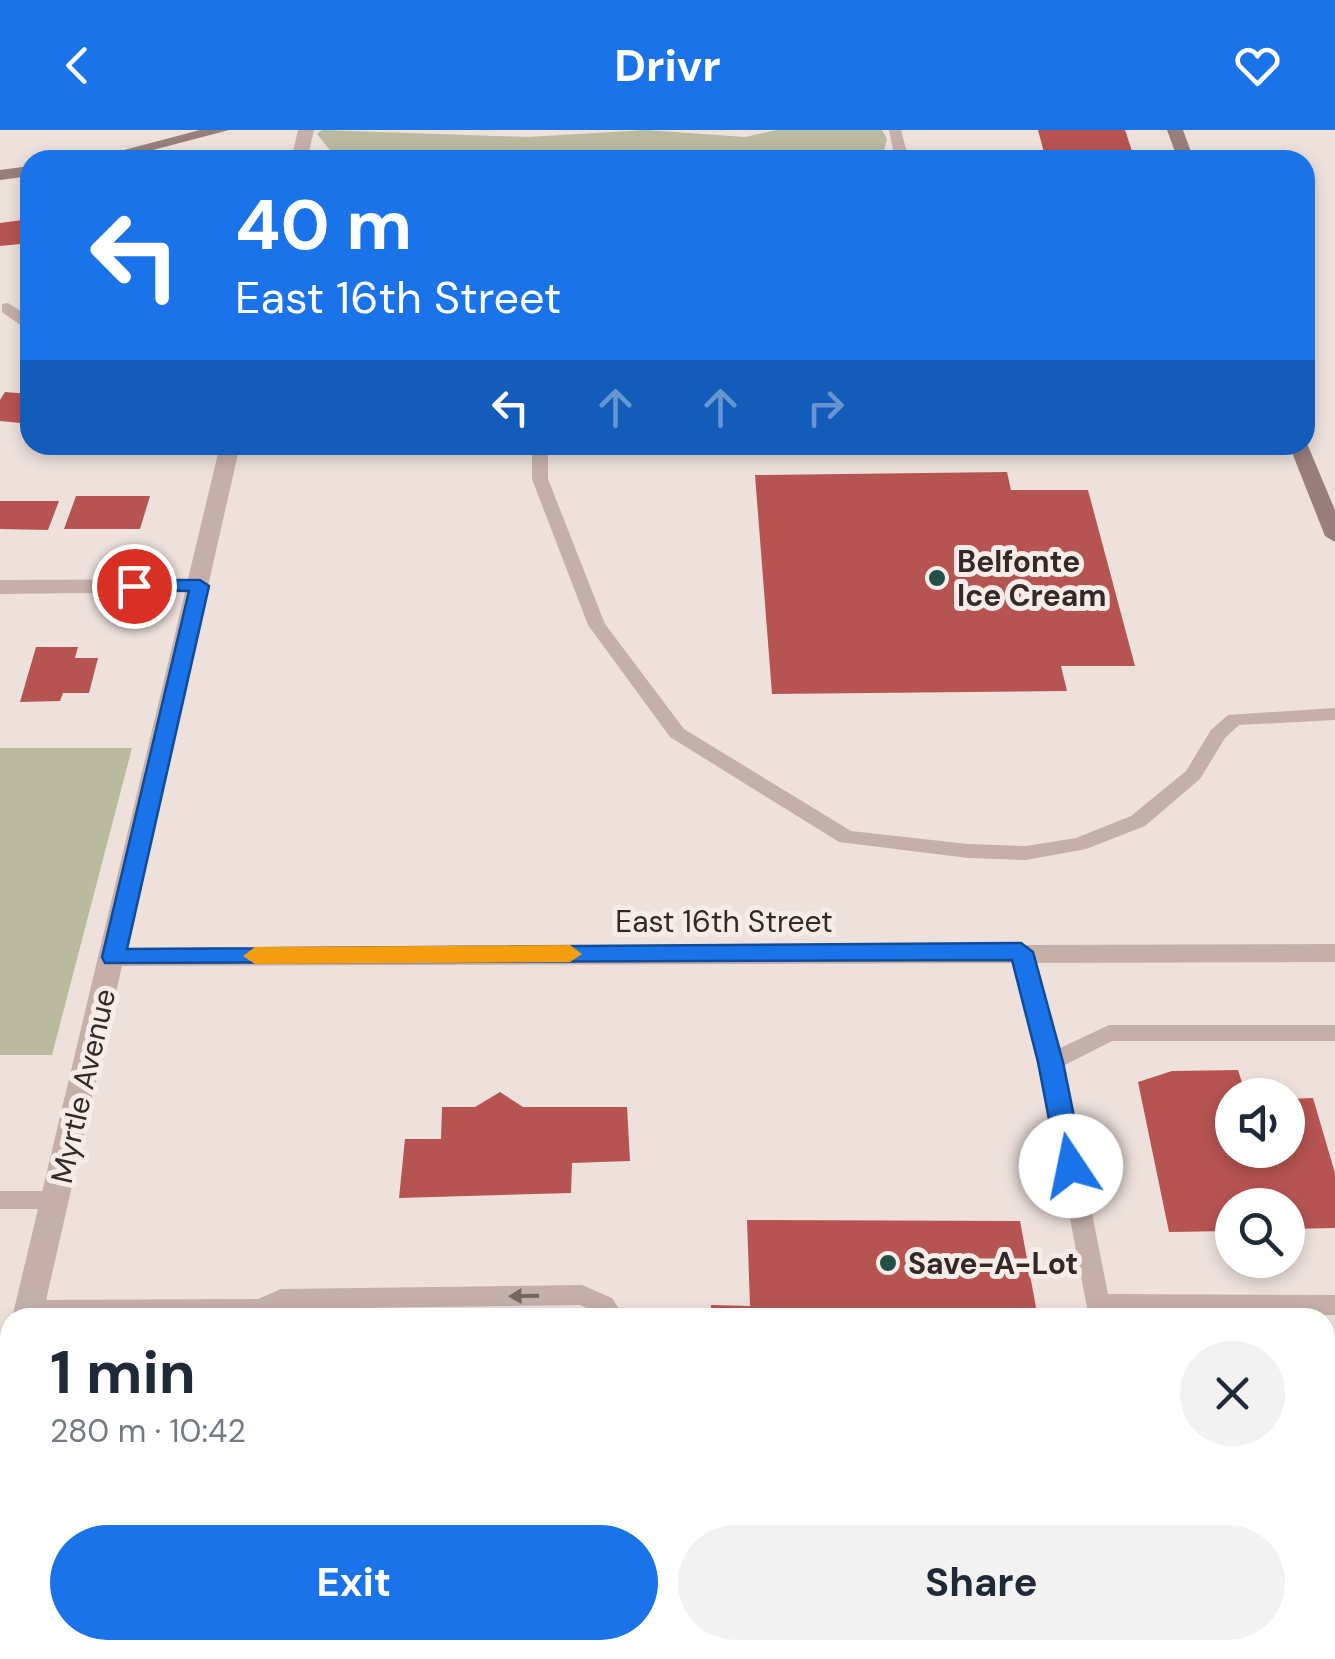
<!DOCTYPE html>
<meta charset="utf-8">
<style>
:root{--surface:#fff;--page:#f2f2f3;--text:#1f2937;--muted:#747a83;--accent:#1a73e8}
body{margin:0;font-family:"DM Sans",sans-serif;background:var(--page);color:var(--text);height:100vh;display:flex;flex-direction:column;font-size:38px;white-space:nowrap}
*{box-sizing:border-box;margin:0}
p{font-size:32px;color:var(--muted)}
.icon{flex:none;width:55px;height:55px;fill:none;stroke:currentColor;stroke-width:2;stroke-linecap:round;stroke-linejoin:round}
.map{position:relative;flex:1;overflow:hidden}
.drawer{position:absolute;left:0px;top:1178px;width:1335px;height:352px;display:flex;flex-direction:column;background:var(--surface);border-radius:30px 30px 0 0;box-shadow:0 5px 15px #0003}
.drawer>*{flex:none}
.top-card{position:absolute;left:20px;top:20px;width:1295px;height:305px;border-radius:30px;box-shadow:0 5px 15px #0003;background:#1a73e8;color:#fff;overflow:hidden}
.buttons{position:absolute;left:1215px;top:948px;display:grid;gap:20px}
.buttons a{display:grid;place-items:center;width:90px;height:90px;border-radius:50%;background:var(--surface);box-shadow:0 5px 15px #0003;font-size:50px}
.pin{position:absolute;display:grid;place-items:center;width:85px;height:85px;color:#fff;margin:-42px;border:5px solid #fff;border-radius:50%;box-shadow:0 2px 10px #0007}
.me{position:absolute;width:110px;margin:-55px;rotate:349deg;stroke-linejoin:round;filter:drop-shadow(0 0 8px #0008)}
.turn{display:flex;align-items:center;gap:35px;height:210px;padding:0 50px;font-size:45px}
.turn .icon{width:130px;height:130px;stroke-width:2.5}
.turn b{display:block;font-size:70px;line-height:85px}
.lanes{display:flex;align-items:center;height:95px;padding:0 50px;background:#0003;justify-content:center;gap:50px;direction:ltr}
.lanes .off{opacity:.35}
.round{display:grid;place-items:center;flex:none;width:105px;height:105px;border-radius:52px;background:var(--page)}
.overview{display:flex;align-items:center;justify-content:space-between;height:170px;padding:0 50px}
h1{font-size:60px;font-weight:700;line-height:75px}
.primary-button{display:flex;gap:20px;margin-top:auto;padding:20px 50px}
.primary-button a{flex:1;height:115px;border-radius:60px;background:var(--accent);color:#fff;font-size:40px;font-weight:700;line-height:115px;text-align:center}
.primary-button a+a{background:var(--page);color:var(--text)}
header{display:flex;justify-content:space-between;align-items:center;height:130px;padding:0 50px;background:var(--accent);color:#fff;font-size:45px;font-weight:700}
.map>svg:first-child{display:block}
.green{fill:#b8bb9e}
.building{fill:#b65452}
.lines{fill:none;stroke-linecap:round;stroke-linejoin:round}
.path{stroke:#b09a94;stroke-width:8;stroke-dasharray:6 6;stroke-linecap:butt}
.lane{fill:#c5b0a9;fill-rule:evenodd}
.street{fill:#c5b0a9;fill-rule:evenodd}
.secondary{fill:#987f7b;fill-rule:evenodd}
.oneway{fill:#756662}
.route{fill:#1a73e8;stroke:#114b97;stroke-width:2.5}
.slow{fill:#f59e0b}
.poi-dot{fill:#234f48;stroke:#f7ece7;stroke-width:4}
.labels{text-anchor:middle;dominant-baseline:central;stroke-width:10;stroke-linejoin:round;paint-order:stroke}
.poi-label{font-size:30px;font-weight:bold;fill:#332928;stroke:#f7ece7;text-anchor:start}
.street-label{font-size:30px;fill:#332928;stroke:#f7ece7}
</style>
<header><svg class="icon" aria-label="back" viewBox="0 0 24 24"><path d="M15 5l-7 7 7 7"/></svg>Drivr<svg class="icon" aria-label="heart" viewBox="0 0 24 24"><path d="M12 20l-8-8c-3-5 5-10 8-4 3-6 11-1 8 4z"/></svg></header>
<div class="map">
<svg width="1335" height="1529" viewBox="0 0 1335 1529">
<rect width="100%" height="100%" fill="#eee1dc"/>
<path class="green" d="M322 0 528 7 646 0 745 7 777 0H882L887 9 883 24 876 30H348L333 24 317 4Z
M0 618H132L52 925H0Z"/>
<path class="building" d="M1038 0H1125L1135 30H1046Z
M30 89V113L0 116V93Z
M5 262 30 264V294L0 291V270Z
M1007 342 1011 360H1088L1135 536H1061L1067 561 772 564 755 345Z
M76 366H150L140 399H64Z
M0 371H59L48 400 0 399Z
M36 517H78L75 528H98L89 563H63L60 571 20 572Z
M1238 940 1246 965H1232V1020H1288V969L1313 968 1335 1043V1098L1288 1099V1075H1232V1101L1169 1102 1138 952 1172 941Z
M500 962 523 977H627L630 1031 572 1033 571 1063 399 1068 405 1009H441L442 977H475Z
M747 1090 1020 1091 1038 1188H711V1175L750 1176Z
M1325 1219H1335V1300H1325Z"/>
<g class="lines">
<path class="path" d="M1325 1416 1335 1415
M0 1426 10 1425"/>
<path class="lane" d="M889 0H901L909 30H895Z
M532 315H548V349L605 494 684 599 851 701 968 714 1026 716 1076 708 1131 686 1186 641 1211 600 1228 585 1335 578V590L1239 595 1225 608 1200 649 1145 696 1086 719 1026 730 968 728 839 712 670 607 588 495 532 349Z
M1021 815 1031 822 1058 919 1109 895H1335V911H1112L1063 936 1108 1164 1335 1165V1185L1112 1184 1113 1188H1089L1040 932 1011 822Z
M0 1061H56L64 1063 67 1070 64 1077 56 1079H0Z
M582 1155 612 1168 625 1188H599L596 1182 580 1175 283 1179 268 1188H22L17 1180 21 1173 29 1170 258 1169 281 1159Z
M1325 1327H1335V1349H1325Z
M10 1490V1520H18L17 1529H0V1493Z
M133 1520H159L158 1529H130Z
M285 1520H311V1529H283Z
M602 1520H628L629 1529H601Z"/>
<path class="street" d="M298 0H314L307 30H291Z
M8 173 30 187V202L2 182V174Z
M220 315H240L126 818 1335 814V832L122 836 42 1188H12L185 462 0 464V450L188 449Z
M10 1245V1309L0 1313V1248Z"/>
<path class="secondary" d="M200 0H229L115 30H86Z
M1167 0H1183L1194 30H1178Z
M30 36V46L0 50V40Z
M1306 311 1335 380V412L1325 406 1289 315H1305Z
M0 1486H10V1518H0Z
M1325 1486H1335V1518H1325Z"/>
</g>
<defs><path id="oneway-solid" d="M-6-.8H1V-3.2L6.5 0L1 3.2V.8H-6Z" transform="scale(2.5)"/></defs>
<use class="oneway" href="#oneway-solid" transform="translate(524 1166) rotate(179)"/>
<path class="route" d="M134 450H200L209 456 127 819 1021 813 1033 822 1063 932 1084 1036 1080 1043H1062L1058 1036 1038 932 1012 830 105 833 102 827 189 461 127 460V452Z"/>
<path class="slow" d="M570 815 582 824 570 832 255 834 243 826 255 817Z"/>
<g class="poi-dot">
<circle cx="937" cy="448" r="10"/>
<circle cx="888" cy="1133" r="10"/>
</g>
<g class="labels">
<g class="poi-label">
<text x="957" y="431">Belfonte<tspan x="957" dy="34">Ice Cream</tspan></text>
<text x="908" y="1133">Save-A-Lot</text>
</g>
<g class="street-label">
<text x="724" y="791">East 16th Street</text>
<text transform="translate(83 956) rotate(-77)">Myrtle Avenue</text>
</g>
</g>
</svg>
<div class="buttons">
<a><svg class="icon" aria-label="sound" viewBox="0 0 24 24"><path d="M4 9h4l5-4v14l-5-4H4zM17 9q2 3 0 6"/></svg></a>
<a><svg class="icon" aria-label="search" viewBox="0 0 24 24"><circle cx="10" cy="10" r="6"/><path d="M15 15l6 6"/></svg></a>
</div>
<div class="pin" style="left:134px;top:456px;background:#d93025"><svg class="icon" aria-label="arrive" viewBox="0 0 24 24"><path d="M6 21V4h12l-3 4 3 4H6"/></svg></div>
<svg class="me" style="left:1071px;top:1036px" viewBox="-20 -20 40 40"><circle r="19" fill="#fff"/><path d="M0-13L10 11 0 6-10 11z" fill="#1a73e8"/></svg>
<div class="top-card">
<div class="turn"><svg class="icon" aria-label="left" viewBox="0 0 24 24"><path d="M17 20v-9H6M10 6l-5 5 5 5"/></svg><div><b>40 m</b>East 16th Street</div></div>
<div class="lanes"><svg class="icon" aria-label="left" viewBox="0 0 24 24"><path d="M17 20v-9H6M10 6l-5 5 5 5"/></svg><svg class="icon off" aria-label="ahead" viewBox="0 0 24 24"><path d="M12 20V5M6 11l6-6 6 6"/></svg><svg class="icon off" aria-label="ahead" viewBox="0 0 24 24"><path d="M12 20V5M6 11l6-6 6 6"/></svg><svg class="icon off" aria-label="right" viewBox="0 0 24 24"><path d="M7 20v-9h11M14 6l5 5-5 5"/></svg></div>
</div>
<section class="drawer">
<div class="overview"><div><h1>1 min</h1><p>280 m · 10:42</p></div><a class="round"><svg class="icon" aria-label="close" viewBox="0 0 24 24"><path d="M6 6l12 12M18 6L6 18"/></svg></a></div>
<div class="primary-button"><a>Exit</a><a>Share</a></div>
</section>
</div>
